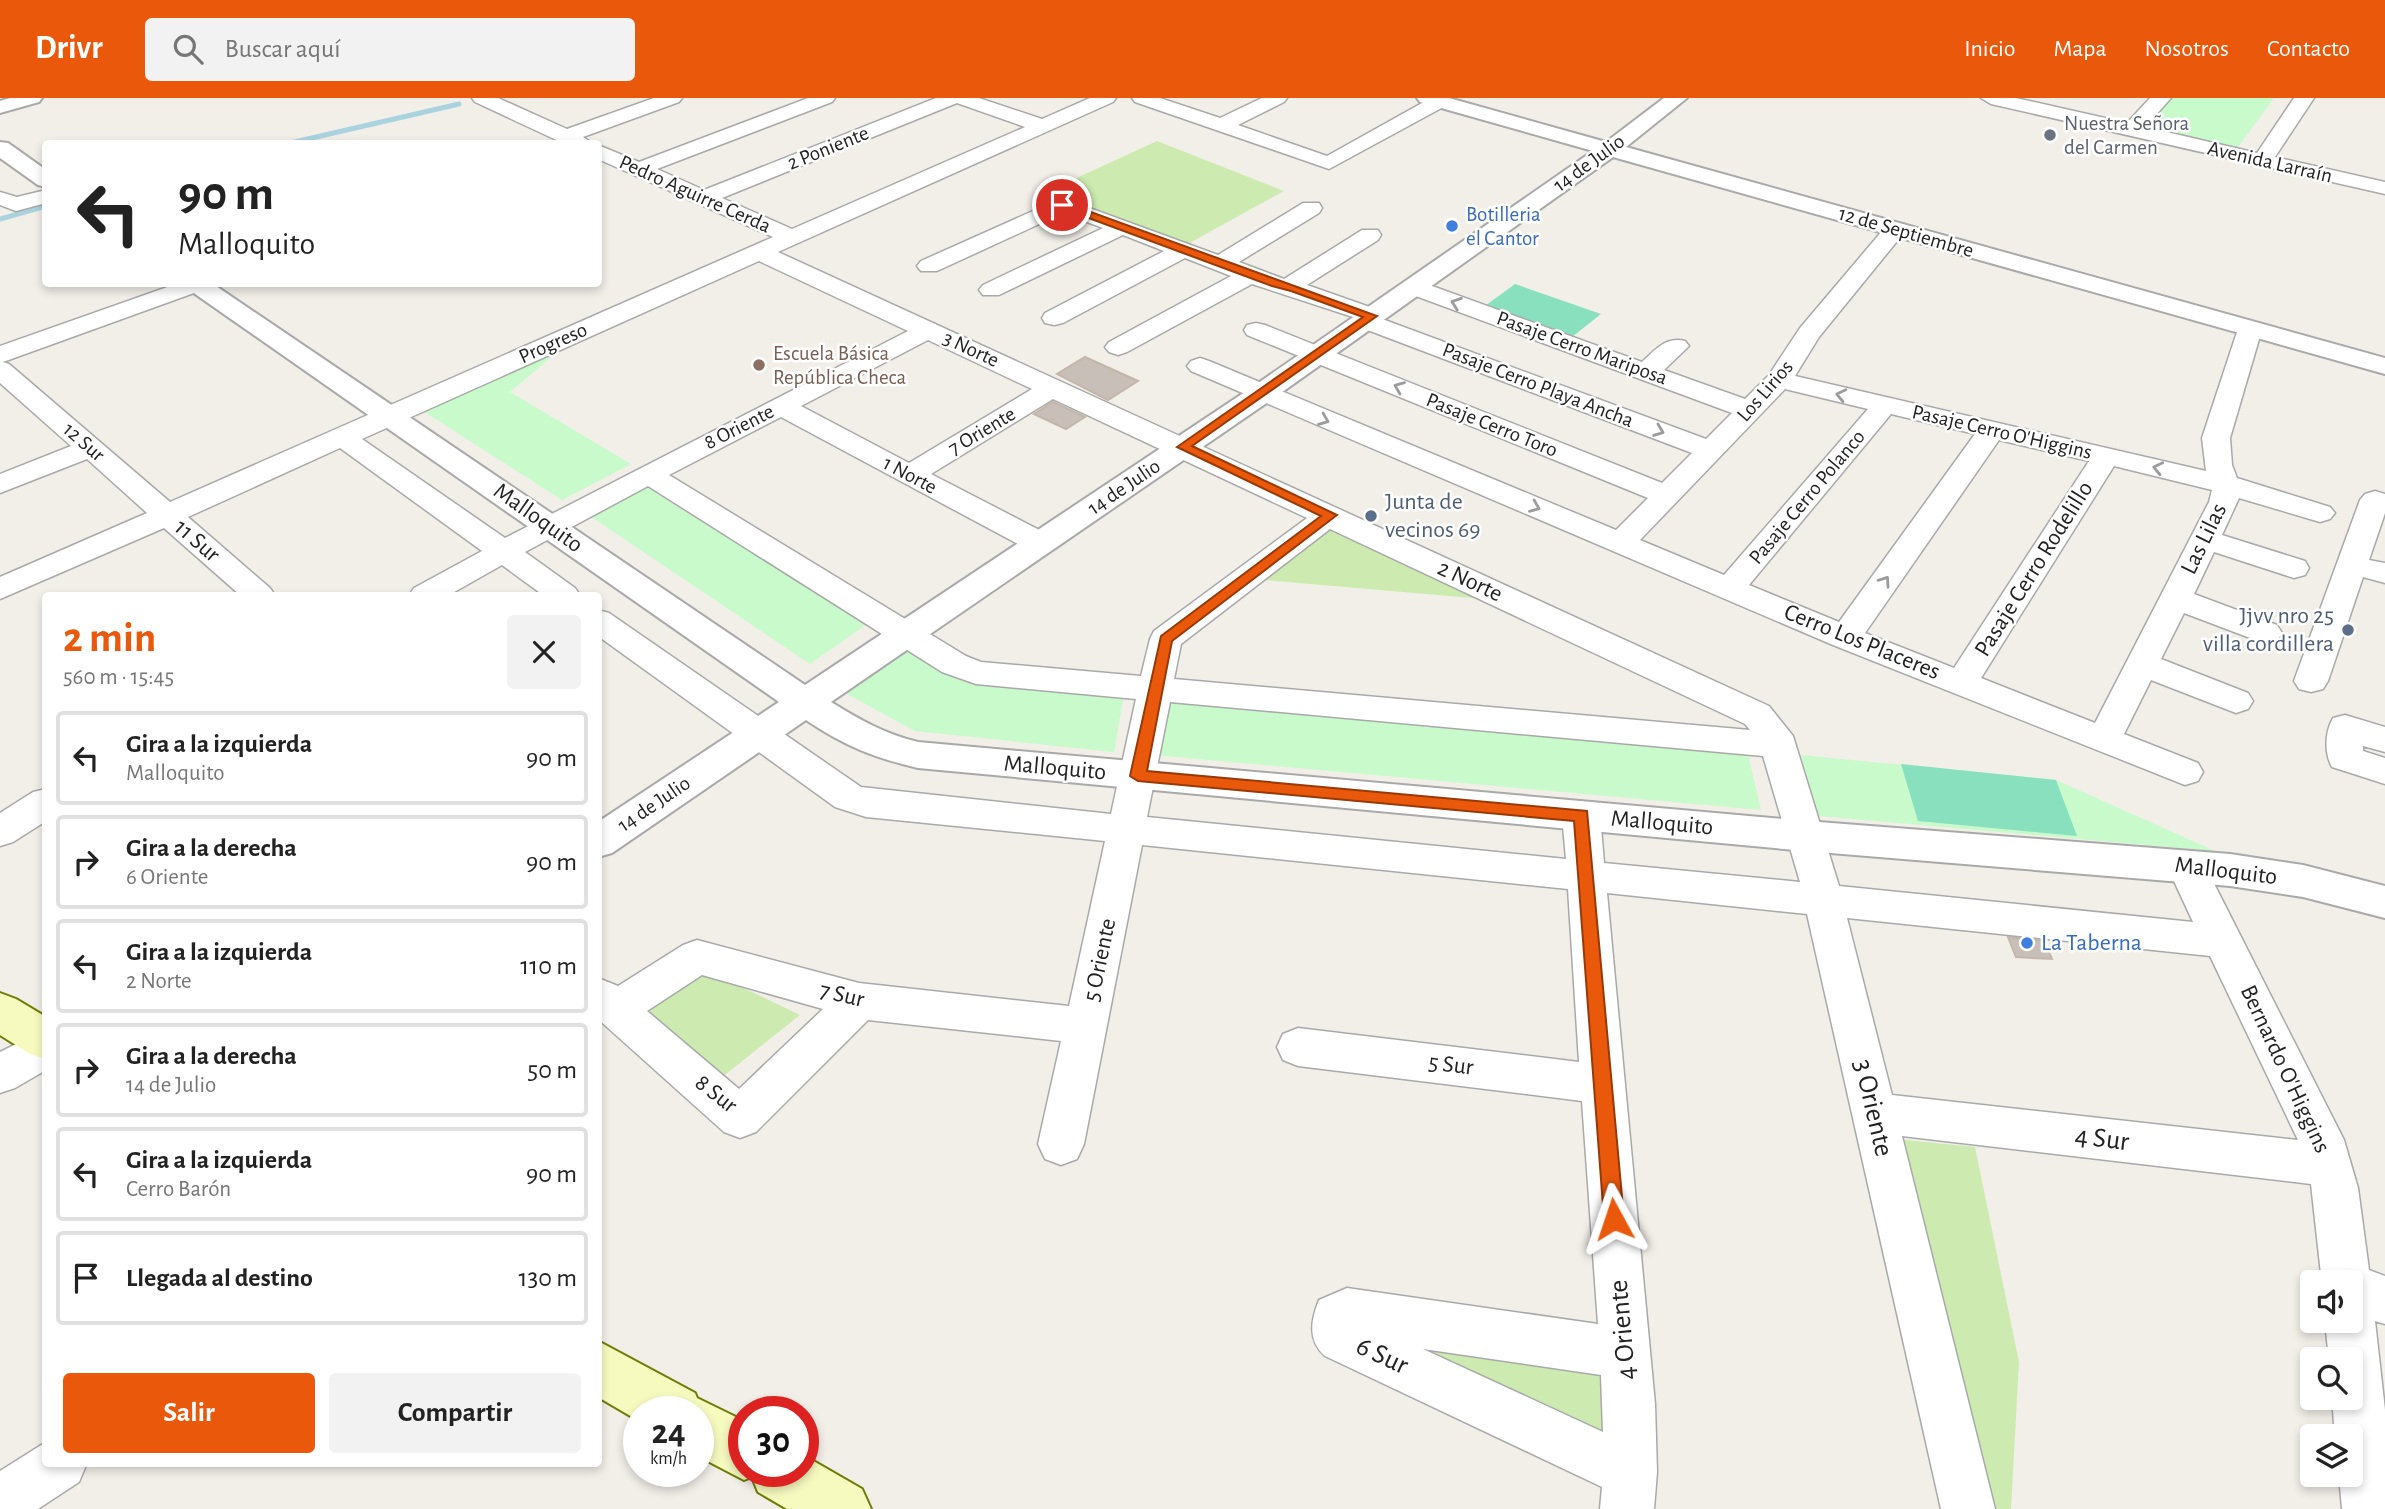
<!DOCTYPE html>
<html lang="es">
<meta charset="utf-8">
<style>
:root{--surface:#fff;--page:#f2f2f2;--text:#222;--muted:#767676;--line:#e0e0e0;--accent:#ea580c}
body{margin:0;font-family:"Alegreya Sans",sans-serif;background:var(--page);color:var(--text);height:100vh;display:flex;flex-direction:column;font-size:26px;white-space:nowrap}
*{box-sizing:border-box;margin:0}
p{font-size:23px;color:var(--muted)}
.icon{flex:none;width:38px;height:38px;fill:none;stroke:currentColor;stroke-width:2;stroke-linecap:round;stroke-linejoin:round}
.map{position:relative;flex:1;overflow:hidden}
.panel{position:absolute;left:42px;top:494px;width:560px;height:875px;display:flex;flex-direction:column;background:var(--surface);border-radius:7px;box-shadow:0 4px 10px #0003}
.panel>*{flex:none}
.hud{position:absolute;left:42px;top:42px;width:560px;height:147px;border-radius:7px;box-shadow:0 4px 10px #0003;background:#fff;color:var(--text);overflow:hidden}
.buttons{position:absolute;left:2300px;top:1172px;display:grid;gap:14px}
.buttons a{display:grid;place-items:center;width:63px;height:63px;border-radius:7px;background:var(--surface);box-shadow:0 4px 10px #0003;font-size:35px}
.speed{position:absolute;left:623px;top:1298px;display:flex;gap:14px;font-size:35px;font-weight:700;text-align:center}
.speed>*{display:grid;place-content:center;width:91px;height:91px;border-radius:50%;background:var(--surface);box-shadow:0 4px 10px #0003;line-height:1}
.speed small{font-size:18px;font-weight:400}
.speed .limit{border:10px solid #d22;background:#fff;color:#111}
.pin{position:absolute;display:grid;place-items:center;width:60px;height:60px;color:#fff;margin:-30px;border:4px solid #fff;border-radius:50%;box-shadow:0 2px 7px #0007}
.me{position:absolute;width:77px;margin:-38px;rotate:355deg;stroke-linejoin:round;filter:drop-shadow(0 0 5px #0008)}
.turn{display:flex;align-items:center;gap:24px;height:147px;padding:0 21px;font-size:32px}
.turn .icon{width:91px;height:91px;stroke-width:2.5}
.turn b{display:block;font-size:49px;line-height:60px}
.round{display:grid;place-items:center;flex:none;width:74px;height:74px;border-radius:7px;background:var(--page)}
.headline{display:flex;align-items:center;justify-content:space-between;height:119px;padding:0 21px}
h1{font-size:42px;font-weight:600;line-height:52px;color:var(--accent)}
.cta{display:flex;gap:14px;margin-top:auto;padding:14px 21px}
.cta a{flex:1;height:80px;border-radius:7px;background:var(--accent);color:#fff;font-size:28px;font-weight:600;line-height:80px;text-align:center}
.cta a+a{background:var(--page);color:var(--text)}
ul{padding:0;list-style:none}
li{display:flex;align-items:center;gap:21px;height:94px;margin:0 14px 10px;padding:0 7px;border:4px solid var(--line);border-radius:7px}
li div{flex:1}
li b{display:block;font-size:26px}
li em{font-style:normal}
header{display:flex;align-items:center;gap:42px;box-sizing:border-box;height:98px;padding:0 35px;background:var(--accent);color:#fff}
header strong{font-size:33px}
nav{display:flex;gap:38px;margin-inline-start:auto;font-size:24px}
.search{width:490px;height:63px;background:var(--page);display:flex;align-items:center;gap:18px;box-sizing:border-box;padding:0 24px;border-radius:7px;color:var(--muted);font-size:26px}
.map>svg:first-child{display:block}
.grass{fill:#cdebb0}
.park{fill:#c8facc}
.pitch{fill:#88e0be}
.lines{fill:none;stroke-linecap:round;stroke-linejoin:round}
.stream{stroke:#aad3df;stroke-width:5}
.building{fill:#c7bfb8;stroke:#c4b6ab;stroke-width:2}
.minor-casing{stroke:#a9a9a9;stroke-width:3}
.tertiary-casing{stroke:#a9a9a9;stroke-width:4}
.secondary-casing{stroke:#707d05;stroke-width:4}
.minor{fill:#fff;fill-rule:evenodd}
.tertiary{fill:#fff;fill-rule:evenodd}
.secondary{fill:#f7fabf;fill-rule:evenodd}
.oneway{stroke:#9c9c9c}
.route{fill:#ea580c;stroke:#983908;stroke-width:2}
.worship-dot{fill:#6b7280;stroke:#fff;stroke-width:2.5}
.shop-dot{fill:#3f7fe0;stroke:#fff;stroke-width:2.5}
.education-dot{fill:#8d6e63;stroke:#fff;stroke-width:2.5}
.service-dot{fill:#5c6f8a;stroke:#fff;stroke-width:2.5}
.labels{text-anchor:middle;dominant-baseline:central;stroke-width:5;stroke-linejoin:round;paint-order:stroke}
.far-worship-label{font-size:21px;fill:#5b616d;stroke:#fff;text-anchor:start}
.far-street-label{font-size:21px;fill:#222;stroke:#fff}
.far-shop-label{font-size:21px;fill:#366cbe;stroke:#fff;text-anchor:start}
.far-education-label{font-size:21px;fill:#785e54;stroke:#fff;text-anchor:start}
.service-label{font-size:24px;fill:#4e5e75;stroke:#fff;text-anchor:start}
.street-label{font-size:24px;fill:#222;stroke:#fff}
.shop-label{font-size:24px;fill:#366cbe;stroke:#fff;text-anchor:start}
.near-street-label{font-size:28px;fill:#222;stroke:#fff}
</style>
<header>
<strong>Drivr</strong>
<div class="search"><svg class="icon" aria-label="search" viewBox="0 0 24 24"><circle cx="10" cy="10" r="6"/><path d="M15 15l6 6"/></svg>Buscar aquí</div>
<nav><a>Inicio</a><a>Mapa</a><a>Nosotros</a><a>Contacto</a></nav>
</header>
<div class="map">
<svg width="2385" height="1411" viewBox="0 0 2385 1411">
<rect width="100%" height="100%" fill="#f2efe9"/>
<path class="grass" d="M1157 43 1284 93 1186 147 1044 95Z
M1338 426 1495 502 1263 482Z
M696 867 800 917 711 988 626 915Z
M1896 1041 1975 1049 2019 1264 2011 1411H1988Z
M1364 1238 1602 1265 1604 1336Z"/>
<path class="park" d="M2172 0H2274L2236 52 2146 30Z
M573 241 510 294 631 366 562 402 420 311Z
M638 384 867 526 810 566 581 412Z
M897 547 955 579 1124 596 1114 654 915 633 836 590Z
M1164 600 1746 648 1761 712 1154 657Z
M1801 657 2056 682 2215 753 1818 718Z"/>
<path class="pitch" d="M1515 186 1601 216 1572 239 1485 208Z
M1901 666 2056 682 2077 738 1918 723Z"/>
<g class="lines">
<path class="stream" d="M286 46 459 6
M0 121 46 108"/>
</g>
<path class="building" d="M1085 259 1138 283 1108 302 1057 276Z
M1053 304 1085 319 1066 331 1034 316Z
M2008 839 2044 843 2052 861 2016 859Z"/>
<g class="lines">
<defs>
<path id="minor" d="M472 0H498L567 31 654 0H682L679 4 583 39 593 46H565L475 4Z
M808 0H835L832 4 657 71 704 92 936 0H979L1042 21 1090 0H1116L1113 4 778 154 1769 608 1793 638 1839 788 2193 824 2167 768 2172 758 2186 753 2200 758 2344 1042 2358 1090 2369 1172 2385 1178V1226L2375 1223 2385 1312V1411H2342L2339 1377H2350V1339H2335L2332 1300H2350V1262H2329L2325 1223H2350V1185H2322L2311 1086 1902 1038 1995 1411H1941L1807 816 1607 795 1655 1306 1657 1374 1654 1411H1600L1602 1389 1325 1258C1307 1242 1311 1222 1319 1202L1347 1190 1598 1226 1582 1003 1298 968 1283 962 1277 949 1283 936 1298 930 1579 964 1568 791 1142 747 1084 1046 1077 1061 1061 1067 1045 1061 1038 1046 1061 943 868 922 756 1034 740 1040 724 1034 598 921V880L618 888 683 847 697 842 859 885 1069 908 1105 743 866 719 835 709 598 538V512L609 515 861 689 1111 716 1136 601 976 586 942 574 648 388 525 454 575 490 580 497H543L502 467 449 497H409L414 490 482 453 340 350 188 419 270 490 275 497H240L164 430 0 501V479L147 415 87 361 0 395V376L71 348 0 285V248L176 186H209L205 191 3 264 9 266 170 404 773 139 598 61V47L639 64ZM957 5 1025 29 792 131 722 100ZM759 163 908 233 505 440 362 341ZM928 242 1032 291 909 365 801 308ZM1053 301 1307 420 1154 533 1150 541 1141 578 981 564 966 558 669 377 781 319 1029 452 1040 454 1051 452 1055 445 1051 438 931 376ZM1330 431 1745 626 1750 632 1174 581 1181 546ZM1170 604 1763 658 1800 784 1604 765 1600 717 1594 707 1581 703 1568 707 1562 717 1566 761 1147 719ZM1847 820 2210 858 2298 1042 1892 997ZM702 877 823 911 739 991 647 913ZM1423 1251 1601 1277 1603 1334Z
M1132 0H1160L1220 20 1262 0H1287L1284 4 1238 27 1327 58 1431 0H1447L1450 3 1447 7 1329 71 1135 4Z
M1981 0H2016L2127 25 2150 0H2171L2145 29 2257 55 2294 0H2314L2275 59 2385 84V96L1991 6Z
M46 92V105L16 113 0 107V94L17 99Z
M1062 100 1218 157 1303 105H1319L1322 110 1319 115 1239 164 1284 181 1362 132H1378L1381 137 1378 142 1307 187 1381 213 1384 218 1382 221 1706 341 1732 315 1405 194 1401 189 1405 184H1421L1642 264C1655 252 1666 238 1685 243L1689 248 1664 272 1745 301 1769 277 1800 230 1888 126H1904L1907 131 1819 239 1795 278 2206 373 2202 340 2238 231 2241 226 2250 224 2259 226 2262 231 2230 340 2232 367 2237 380 2330 409 2335 415 2330 421 2320 424 2239 400 2222 437 2305 463 2309 470 2305 477 2294 480 2214 454 2194 496 2277 527 2282 535 2277 543 2266 546 2184 515 2161 561 2248 595 2253 603 2248 611 2236 615 2151 582 2124 636 2198 665 2203 674 2198 683 2185 687 1833 547 1191 273 1187 268 1191 263 1200 260 1209 263 1616 432 1648 400 1247 237 1244 232 1247 227 1256 225 1265 227 1662 385 1692 355 1357 228 1354 223 1356 220 1252 186 1127 254 1118 257 1109 254 1105 249 1109 244 1231 178 1185 160 1063 225 1054 227 1045 225 1042 220 1045 215 1164 153 1123 137 999 197H983L979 192 983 187 1103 130 1063 115 937 173H921L917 168 921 163ZM1785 291 1868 311 1724 477 1640 442ZM1891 316 1975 336 1839 524 1749 487ZM1999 342 2089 363 1954 570 1865 535ZM2114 368 2212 392 2209 404 2095 625 1981 580Z
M2375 393 2385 396V415L2369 462 2385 465V485L2363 479 2328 583 2323 591 2311 594 2299 591 2294 583 2360 402 2365 396Z
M2345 617 2385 629V654L2363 648V653L2385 660V686L2332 669C2324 655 2325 634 2333 620Z
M46 691V723L13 744 0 748V715L33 694Z
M46 931V972L15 990 0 995V954Z
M46 1344V1365H87L79 1384 38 1411H0V1373Z"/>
<path id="tertiary" d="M10 0H42L39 4 0 15V3Z
M1417 0H1449L1606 44 1664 0H1687L1626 49 2385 260V276L1613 59 1271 302 831 604C860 622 885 636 918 644L1806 723 2230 756 2303 767 2385 788V820L2303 799 2230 788 1806 753 918 670C872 659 845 648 806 622L612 755 598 759V724L779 604 188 191 185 186H213L805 587 1251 290 1593 53 1420 4Z
M0 44 8 45 46 72V89L38 87 0 60Z"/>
<path id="secondary" d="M0 895 16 901 46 919V961L30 956 0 937Z
M598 1243 695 1295 697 1300 744 1323V1374H803V1357L862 1391 871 1411H787L758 1394 752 1379 744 1382 698 1358V1314H639V1323L598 1299Z"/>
</defs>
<use href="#minor" class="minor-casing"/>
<use href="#tertiary" class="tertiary-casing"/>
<use href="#secondary" class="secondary-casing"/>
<use href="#minor" class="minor"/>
<use href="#tertiary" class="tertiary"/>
<use href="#secondary" class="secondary"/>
</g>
<defs><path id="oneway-chevron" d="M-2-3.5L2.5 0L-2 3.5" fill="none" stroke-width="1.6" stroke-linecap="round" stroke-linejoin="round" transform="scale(1.75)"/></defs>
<g class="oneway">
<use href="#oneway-chevron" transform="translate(1456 205) rotate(-160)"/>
<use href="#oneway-chevron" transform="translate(1399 289) rotate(-158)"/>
<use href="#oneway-chevron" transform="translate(1841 297) rotate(-167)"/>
<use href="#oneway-chevron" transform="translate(1324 322) rotate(22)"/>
<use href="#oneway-chevron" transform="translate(1659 333) rotate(21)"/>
<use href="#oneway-chevron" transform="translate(2158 370) rotate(-167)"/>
<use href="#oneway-chevron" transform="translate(1535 409) rotate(22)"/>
<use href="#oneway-chevron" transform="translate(1885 483) rotate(-55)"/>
</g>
<path class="route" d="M1059 105H1066L1377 218 1192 348 1337 417 1172 543 1147 673 1587 713 1624 1121 1621 1128 1614 1130 1607 1128 1604 1121 1574 723 1138 683 1130 678 1161 538 1321 418 1177 349 1363 219 1291 193 1272 188 1059 109Z"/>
<circle class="worship-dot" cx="2050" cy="37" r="7"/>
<g class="shop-dot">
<circle cx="1452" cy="128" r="7"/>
<circle cx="2027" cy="845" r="7"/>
</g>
<circle class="education-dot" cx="759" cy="267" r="7"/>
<g class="service-dot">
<circle cx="1371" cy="418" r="7"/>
<circle cx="2348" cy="532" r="7"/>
</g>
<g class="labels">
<g class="far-worship-label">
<text x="2064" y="25">Nuestra Señora<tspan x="2064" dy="24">del Carmen</tspan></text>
</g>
<g class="far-street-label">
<text transform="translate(828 50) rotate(-22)">2 Poniente</text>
<text transform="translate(2270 64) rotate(13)">Avenida Larraín</text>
<text transform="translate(1589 65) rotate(-36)">14 de Julio</text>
<text transform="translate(695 96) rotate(24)">Pedro Aguirre Cerda</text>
<text transform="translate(1906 134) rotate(16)">12 de Septiembre</text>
<text transform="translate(553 245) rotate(-24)">Progreso</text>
<text transform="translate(1582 250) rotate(20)">Pasaje Cerro Mariposa</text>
<text transform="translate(971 251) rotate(25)">3 Norte</text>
<text transform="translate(1538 287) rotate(21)">Pasaje Cerro Playa Ancha</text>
<text transform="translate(1765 293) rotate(-49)">Los Lirios</text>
<text transform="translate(1492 327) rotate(22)">Pasaje Cerro Toro</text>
<text transform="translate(739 329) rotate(-27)">8 Oriente</text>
<text transform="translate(982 333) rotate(-31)">7 Oriente</text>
<text transform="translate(2002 334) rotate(13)">Pasaje Cerro O'Higgins</text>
<text transform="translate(84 344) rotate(41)">12 Sur</text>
<text transform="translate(910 377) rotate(28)">1 Norte</text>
<text transform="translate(1124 389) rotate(-34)">14 de Julio</text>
<text transform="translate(1807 399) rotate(-50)">Pasaje Cerro Polanco</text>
<text transform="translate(654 706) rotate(-34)">14 de Julio</text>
</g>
<g class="far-shop-label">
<text x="1466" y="116">Botilleria<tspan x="1466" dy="24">el Cantor</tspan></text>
</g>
<g class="far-education-label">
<text x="773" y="255">Escuela Básica<tspan x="773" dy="24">República Checa</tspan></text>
</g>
<g class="service-label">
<text x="1385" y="404">Junta de<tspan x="1385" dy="28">vecinos 69</tspan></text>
<text x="2334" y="518" text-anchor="end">Jjvv nro 25<tspan x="2334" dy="28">villa cordillera</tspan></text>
</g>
<g class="street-label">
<text transform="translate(538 420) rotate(35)">Malloquito</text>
<text transform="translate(2204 441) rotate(-64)">Las Lilas</text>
<text transform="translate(197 443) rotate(41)">11 Sur</text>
<text transform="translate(2034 471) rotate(-58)">Pasaje Cerro Rodelillo</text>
<text transform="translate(1470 483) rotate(25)">2 Norte</text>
<text transform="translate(1862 544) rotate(22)">Cerro Los Placeres</text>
<text transform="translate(1055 670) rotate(5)">Malloquito</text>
<text transform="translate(1662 725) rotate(5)">Malloquito</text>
<text transform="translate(2226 773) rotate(7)">Malloquito</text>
<text transform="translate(1100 862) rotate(-78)">5 Oriente</text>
<text transform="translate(842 897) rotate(13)">7 Sur</text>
<text transform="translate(1451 967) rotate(7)">5 Sur</text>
<text transform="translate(2285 971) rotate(65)">Bernardo O'Higgins</text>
<text transform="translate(716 996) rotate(38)">8 Sur</text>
</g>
<g class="shop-label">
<text x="2041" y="845">La Taberna</text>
</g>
<g class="near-street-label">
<text transform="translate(1873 1010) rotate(77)">3 Oriente</text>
<text transform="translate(2102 1041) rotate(7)">4 Sur</text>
<text transform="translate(1623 1232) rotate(-95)">4 Oriente</text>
<text transform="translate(1382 1258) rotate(25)">6 Sur</text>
</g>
</g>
</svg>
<div class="buttons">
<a><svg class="icon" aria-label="sound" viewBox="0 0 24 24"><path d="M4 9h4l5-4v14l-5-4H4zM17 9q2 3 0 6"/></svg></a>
<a><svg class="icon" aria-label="search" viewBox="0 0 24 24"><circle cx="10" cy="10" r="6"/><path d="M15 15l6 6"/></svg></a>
<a><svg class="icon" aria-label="layers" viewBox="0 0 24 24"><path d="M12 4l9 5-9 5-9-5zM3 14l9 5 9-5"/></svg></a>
</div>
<div class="speed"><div>24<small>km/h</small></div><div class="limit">30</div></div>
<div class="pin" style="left:1062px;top:107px;background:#d93025"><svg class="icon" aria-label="arrive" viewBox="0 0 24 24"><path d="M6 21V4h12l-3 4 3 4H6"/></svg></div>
<svg class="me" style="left:1614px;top:1121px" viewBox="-20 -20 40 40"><path d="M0-17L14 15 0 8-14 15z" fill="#ea580c" stroke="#fff" stroke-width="4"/></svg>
<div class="hud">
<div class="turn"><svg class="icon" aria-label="left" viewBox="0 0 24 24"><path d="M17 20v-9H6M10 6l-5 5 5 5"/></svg><div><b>90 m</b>Malloquito</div></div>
</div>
<section class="panel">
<div class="headline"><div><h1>2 min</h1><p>560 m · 15:45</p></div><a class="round"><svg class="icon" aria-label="close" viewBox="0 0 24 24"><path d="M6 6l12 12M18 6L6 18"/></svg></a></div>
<ul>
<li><svg class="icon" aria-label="left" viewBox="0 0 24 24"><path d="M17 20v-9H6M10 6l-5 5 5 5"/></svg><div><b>Gira a la izquierda</b><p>Malloquito</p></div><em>90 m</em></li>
<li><svg class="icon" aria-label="right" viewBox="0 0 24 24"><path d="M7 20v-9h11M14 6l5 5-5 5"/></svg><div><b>Gira a la derecha</b><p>6 Oriente</p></div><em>90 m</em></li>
<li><svg class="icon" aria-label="left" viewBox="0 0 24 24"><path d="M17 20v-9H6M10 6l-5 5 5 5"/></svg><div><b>Gira a la izquierda</b><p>2 Norte</p></div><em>110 m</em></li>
<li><svg class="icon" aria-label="right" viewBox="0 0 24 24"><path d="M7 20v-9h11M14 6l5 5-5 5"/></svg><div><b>Gira a la derecha</b><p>14 de Julio</p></div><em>50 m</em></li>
<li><svg class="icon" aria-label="left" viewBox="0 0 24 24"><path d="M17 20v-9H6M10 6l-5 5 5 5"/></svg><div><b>Gira a la izquierda</b><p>Cerro Barón</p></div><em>90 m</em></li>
<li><svg class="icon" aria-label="arrive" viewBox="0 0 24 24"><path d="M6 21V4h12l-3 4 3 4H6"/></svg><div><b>Llegada al destino</b></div><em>130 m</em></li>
</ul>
<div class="cta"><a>Salir</a><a>Compartir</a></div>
</section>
</div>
